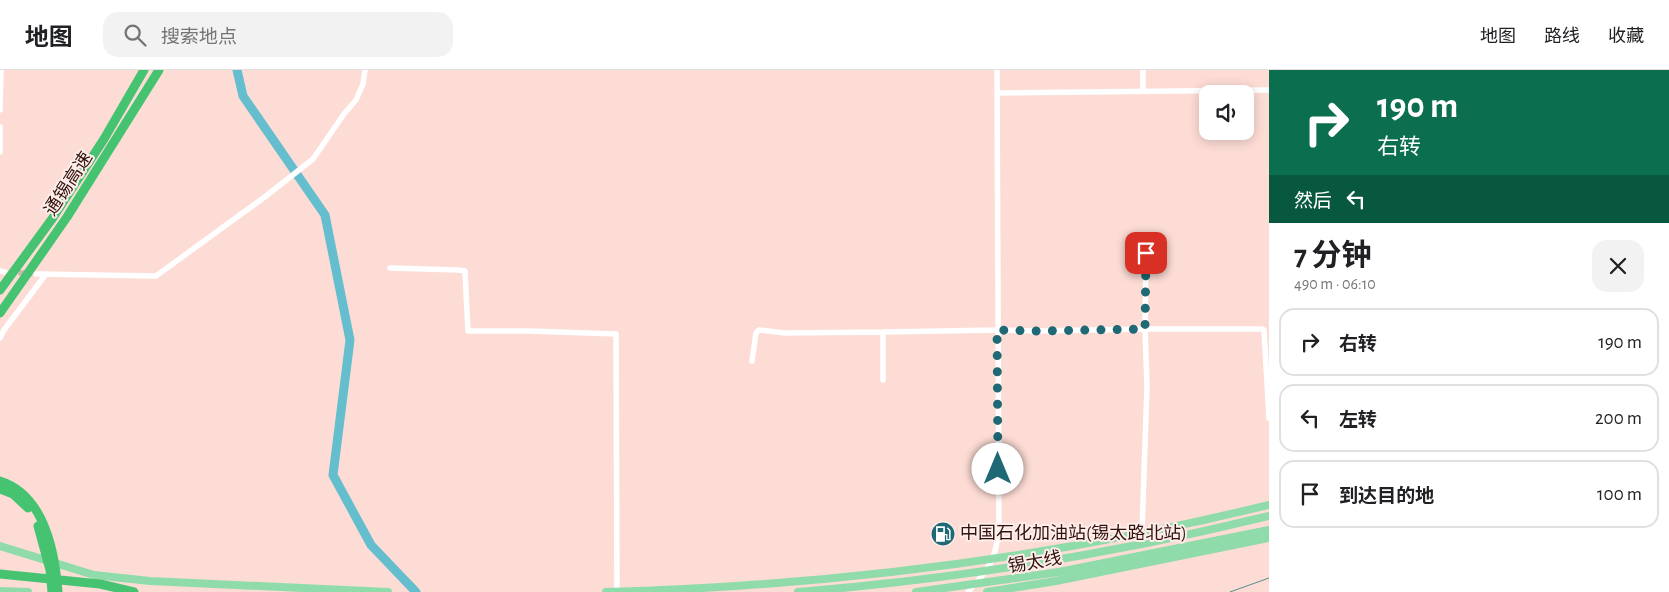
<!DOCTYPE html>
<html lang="zh">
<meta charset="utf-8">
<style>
:root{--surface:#fff;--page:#f2f2f2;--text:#202124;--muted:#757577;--line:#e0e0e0}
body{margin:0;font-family:"Alegreya Sans","Noto Sans SC",sans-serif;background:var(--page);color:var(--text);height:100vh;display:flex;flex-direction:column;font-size:19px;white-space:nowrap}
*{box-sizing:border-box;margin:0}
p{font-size:16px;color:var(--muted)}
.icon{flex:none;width:28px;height:28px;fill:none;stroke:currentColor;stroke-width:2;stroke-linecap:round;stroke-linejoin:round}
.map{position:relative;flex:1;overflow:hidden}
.side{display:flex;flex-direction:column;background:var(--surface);width:400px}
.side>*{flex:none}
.guide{background:#0b6e4f;color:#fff;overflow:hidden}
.controls{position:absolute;left:1199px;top:15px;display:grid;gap:10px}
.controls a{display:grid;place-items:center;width:55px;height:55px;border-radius:10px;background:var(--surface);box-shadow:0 2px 12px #0003;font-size:25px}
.pin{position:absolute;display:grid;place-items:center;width:42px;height:42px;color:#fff;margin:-21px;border-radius:10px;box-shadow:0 2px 8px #0006}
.me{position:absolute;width:55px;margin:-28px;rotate:0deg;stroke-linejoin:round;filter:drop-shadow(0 0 4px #0008)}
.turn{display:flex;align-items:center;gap:18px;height:105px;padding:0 25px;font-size:22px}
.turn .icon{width:65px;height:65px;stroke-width:2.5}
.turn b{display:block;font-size:35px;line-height:42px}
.then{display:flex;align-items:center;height:48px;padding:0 25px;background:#0003;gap:10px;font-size:19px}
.round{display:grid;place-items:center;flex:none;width:52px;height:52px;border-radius:15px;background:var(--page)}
.head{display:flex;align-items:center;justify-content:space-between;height:85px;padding:0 25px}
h1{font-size:30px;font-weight:700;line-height:38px}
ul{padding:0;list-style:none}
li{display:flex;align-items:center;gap:15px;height:68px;margin:0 10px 8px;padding:0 15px;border:2px solid var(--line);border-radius:15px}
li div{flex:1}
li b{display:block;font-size:19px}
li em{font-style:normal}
header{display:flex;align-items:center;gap:30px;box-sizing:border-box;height:70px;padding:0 25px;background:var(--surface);border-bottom:1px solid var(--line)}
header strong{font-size:24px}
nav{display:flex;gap:28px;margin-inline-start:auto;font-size:18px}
.search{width:350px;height:45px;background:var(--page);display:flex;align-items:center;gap:12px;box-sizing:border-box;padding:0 18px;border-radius:15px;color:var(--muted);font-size:19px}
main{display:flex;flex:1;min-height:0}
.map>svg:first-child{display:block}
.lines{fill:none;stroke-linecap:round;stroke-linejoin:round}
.stream{stroke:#558b94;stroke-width:1}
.river{stroke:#65bece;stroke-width:9}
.minor-tunnel{stroke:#d4b4ad;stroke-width:5.5;stroke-dasharray:5.5 3;stroke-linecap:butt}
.minor{stroke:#fff;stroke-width:5.5}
.major{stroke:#90dbaa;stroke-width:8}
.highway{stroke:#46c371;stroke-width:9}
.route{stroke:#1f6875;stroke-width:9;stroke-dasharray:0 16.2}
.labels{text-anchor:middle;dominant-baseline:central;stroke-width:4;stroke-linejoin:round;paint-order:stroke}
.street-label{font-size:18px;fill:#30130e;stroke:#feedea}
.poi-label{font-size:18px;fill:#30130e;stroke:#feedea;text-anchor:start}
</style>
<header>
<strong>地图</strong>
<div class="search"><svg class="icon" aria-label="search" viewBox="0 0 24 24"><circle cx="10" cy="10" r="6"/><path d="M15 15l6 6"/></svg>搜索地点</div>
<nav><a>地图</a><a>路线</a><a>收藏</a></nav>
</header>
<main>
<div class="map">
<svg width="1269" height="522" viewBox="0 0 1269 522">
<rect width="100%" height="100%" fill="#fddcd5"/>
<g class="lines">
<path class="stream" d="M1230 522 1269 508"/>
<path class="river" d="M237 0 243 26 325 145 350 270 333 405 371 475 416 522"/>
<path class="minor-tunnel" d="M10 202 36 204"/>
<path class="minor" d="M1143 0V21
M997 23 1269 20
M0 40 1 0
M0 57V82
M390 198 458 200 465 201 468 261H529L616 264 617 522
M0 201 5 202
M36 204 156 206 266 126 313 89 344 44 356 30 363 14 365 0
M883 262 997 260 1037 261 1145 259H1262L1264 260 1269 348
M0 268 4 260 46 204
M752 291 756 263 759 260 785 263 883 262V310
M1142 462 1147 316 1145 259 1146 183
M968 522C989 499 996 490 999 458L997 0"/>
<path class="major" d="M0 476 94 505 150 511 388 522
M0 521 28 522
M606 522C829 516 1052 488 1269 435
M798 522C957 509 1114 484 1269 446
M916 522 1059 502 1269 460
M987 522 1056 511 1269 468"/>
<path class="highway" d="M0 220 52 149 104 69 144 0
M0 243 67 147 159 0
M0 411C44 425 55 482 58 522
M0 419 13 424 28 438
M38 456 50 500 52 522
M0 504 100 514 134 522"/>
</g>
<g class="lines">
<path class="route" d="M998 399 997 260 1037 261 1145 259 1146 183"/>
</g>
<defs>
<symbol id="fuel-disc" viewBox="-11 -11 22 22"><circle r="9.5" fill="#1f6875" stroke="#feedea"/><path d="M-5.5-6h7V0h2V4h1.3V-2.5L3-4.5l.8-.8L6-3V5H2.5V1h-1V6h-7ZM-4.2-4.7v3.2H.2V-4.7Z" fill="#fff"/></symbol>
</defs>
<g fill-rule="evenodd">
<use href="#fuel-disc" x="929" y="450" width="28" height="28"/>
</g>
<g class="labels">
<g class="street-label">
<text transform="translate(69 114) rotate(-57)">通锡高速</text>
<text transform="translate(1035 493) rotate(-10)">锡太线</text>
</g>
<g class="poi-label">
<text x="960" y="464">中国石化加油站(锡太路北站)</text>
</g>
</g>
</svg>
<div class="controls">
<a><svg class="icon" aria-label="sound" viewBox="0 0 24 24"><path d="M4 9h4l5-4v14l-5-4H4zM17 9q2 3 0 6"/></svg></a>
</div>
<div class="pin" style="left:1146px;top:183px;background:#d93025"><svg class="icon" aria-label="arrive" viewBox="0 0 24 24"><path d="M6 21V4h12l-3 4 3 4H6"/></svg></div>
<svg class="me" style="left:998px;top:399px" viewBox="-20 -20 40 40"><circle r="19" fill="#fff"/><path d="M0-13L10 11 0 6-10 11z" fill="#1f6875"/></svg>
</div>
<section class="side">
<div class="guide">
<div class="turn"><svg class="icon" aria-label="right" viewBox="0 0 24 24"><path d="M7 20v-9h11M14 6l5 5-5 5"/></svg><div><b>190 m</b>右转</div></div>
<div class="then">然后<svg class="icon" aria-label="left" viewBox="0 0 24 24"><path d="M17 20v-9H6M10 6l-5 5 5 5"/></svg></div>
</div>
<div class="head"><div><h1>7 分钟</h1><p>490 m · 06:10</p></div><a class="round"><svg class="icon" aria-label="close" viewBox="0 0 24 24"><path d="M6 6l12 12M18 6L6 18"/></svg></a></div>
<ul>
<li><svg class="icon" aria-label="right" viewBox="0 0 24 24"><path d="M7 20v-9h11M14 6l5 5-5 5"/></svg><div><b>右转</b></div><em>190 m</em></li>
<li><svg class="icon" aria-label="left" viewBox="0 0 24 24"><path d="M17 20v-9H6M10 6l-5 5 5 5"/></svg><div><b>左转</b></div><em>200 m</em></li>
<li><svg class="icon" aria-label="arrive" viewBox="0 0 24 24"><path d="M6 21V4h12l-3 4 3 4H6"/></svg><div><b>到达目的地</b></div><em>100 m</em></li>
</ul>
</section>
</main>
